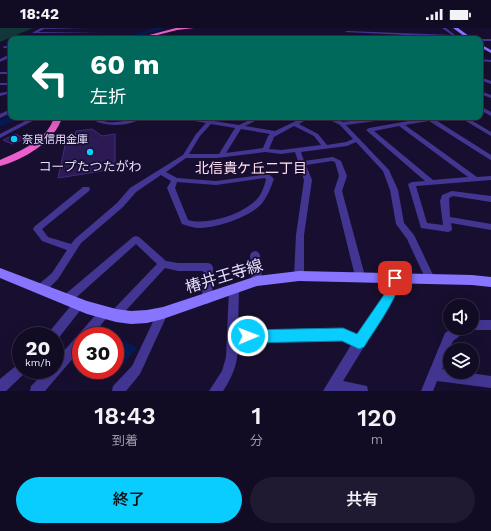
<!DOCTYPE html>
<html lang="ja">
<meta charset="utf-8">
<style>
:root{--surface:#120b24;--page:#1f1931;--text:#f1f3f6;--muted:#9c9ba6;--line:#312b41;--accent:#0acdff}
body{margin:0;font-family:"Work Sans","Noto Sans JP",sans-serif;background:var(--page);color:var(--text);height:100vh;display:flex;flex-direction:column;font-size:15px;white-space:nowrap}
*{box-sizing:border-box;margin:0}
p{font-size:13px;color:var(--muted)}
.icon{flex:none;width:22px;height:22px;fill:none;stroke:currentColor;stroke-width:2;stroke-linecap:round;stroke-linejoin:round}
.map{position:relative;height:363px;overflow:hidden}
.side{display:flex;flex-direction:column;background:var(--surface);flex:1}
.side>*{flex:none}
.guide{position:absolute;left:8px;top:8px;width:475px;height:84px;border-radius:8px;box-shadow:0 4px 16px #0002,0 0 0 1px var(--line);background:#00695c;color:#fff;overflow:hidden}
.fabs{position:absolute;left:443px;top:271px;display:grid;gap:8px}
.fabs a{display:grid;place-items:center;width:36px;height:36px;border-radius:50%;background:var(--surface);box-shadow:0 4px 16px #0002,0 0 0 1px var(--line);font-size:20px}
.speed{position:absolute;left:12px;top:299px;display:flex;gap:8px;font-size:20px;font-weight:700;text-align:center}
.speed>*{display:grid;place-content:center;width:52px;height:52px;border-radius:50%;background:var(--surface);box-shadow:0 4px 16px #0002,0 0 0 1px var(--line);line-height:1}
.speed small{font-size:10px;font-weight:400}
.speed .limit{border:6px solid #d22;background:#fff;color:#111}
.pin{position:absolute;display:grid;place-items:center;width:34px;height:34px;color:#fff;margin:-17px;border-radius:8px;box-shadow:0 2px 6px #0006}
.me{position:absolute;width:44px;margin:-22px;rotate:89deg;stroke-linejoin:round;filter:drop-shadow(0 0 3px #0008)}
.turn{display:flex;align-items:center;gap:14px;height:84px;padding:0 16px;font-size:18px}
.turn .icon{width:52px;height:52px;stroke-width:2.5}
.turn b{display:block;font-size:28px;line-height:34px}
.eta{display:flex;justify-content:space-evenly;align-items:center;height:68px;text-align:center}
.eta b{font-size:24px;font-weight:600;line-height:28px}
.action{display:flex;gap:8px;margin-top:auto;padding:8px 16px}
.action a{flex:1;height:46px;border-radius:24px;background:var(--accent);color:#111;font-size:16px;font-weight:600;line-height:46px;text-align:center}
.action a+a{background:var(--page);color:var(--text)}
.status{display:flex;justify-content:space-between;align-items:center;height:28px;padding:0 20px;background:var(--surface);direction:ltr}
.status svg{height:11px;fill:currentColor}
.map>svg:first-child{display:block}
.green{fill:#12383a}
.water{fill:#061a53}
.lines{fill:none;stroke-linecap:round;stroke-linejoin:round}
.river{fill:#061a53;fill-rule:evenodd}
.building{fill:#2b1a53;stroke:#442981}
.minor{fill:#433693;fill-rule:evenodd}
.secondary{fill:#8775ff;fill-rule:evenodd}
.trunk{fill:#ea5fcb;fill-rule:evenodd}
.route{fill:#0acdff;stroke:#0685a6}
.poi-dot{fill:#0acdff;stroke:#180f30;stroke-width:1.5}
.labels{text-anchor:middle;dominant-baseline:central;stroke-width:3.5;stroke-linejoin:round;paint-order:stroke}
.far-poi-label{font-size:11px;fill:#e5deff;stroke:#180f30;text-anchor:start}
.poi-label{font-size:13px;fill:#e5deff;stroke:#180f30}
.neighbourhood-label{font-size:14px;fill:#ffe0f1;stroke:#180f30}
.near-street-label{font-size:16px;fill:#e5deff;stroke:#180f30}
</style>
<div class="status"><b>18:42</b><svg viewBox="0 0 49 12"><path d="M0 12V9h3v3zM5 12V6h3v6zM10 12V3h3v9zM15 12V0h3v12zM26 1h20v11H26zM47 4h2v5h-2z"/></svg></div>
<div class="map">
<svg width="491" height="363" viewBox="0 0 491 363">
<rect width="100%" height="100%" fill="#180f30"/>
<path class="green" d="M0 0H33L0 14Z"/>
<path class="water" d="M125 313 137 320 124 336 115 329V325Z"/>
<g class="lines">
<path class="river" d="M155 0H165L130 11H120Z
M11 87V89H20L19 91 0 99V92Z"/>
</g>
<path class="building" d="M92 101 102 108 115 106V141L58 150 66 113 74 111 76 103Z
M16 106 24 111 12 116 3 112Z"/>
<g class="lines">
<path class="minor" d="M41 0H87L44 1 38 4 101 5H32Z
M442 0H446L456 8 470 9 468 10 345 4 347 3 452 7Z
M480 11H491V13H480Z
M4 18H11V20H3Z
M10 26H11V29L0 34V31Z
M480 31 491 32V34L480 33Z
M0 44H11V46H0Z
M480 49 491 53V56L480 52Z
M0 55H11V57H0Z
M11 63V65L0 68V65Z
M480 63 491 67V70L480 66Z
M480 78 491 84V88L480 82Z
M11 81V85L0 90V86Z
M33 89H40L0 110V106Z
M93 89H99C108 101 132 89 144 89 131 98 112 99 97 94Z
M180 89H193L208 92 212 89 215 91 214 93 239 97 256 89H263L245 98 275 103 304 89H311L299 96 318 106 327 117 346 114 353 111 340 97 324 89H331L343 94 379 89H394L391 91 346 97 389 142 398 162 404 195 414 207 435 251 433 254 430 255 427 254 407 211 396 196 390 162 383 143 356 114 347 118 301 124 304 133 333 129 341 133 347 148 342 163 365 248 363 251 360 252 357 251 355 248 334 163 339 148 335 134 332 133 306 137 312 152 304 207V248L302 251 299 252 296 251 294 248 296 207 304 152 295 124 281 126 265 124 217 130H186L166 144 177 150 216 153 269 146 274 151C271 159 268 167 263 174 253 188 218 200 200 200 194 200 188 198 182 196L167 160 171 153 161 147 136 164 123 179 81 215 58 251 46 263 42 264 38 263 37 260 38 257 52 245 67 222 42 213 33 201 34 199 83 159H89L90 161 89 163 42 201 48 209 71 216 75 211 117 175 130 160 183 127 196 106 206 95 183 91ZM211 96 235 100 219 126H189L200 108ZM294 98 314 108 321 117 281 122 269 121 274 109ZM241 101 270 106 268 108 263 120 226 125ZM265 150 266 152C264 158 262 166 257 171 244 186 207 198 188 192L175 160 177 154 216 157Z
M424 89H431L491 127V132L489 131 429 93 405 97 477 149 491 148V152L416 158 427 195 443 197 440 173 442 167 452 163 491 168V174L453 168 449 170 450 189 491 196V202L451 195 452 201 451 203 448 204 421 200 408 156 412 154 425 153 366 102 369 100 425 90ZM399 98 468 149 433 152 374 103Z
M459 89H466L491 104V108Z
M136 208 139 209 166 233 178 235H208L211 236 213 239 212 271 211 274 207 276 203 274 202 271 203 243H178L165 240 118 291 114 292 110 291 109 287 92 308H81V321L45 363H30L31 358 47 342H55V333L100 282 104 281 108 282 109 286 157 236 136 216 70 275 66 277 62 275 61 272 62 269 133 209Z
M255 223 258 224 260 227 262 253 261 256 257 257 253 256 252 253 250 227 252 224Z
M395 246 398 247 400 250 397 265 343 353 367 358 368 363H323L351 317 342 312 238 315C238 335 234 346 223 363H209L222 343 226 329 229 261 230 258 234 257 238 258 239 261 238 303 343 300 357 308 388 261 392 247Z
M78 272 82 274 83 277 82 280 57 312 55 313V308H47L49 304 74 274Z
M163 280 167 281 168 285 140 346 126 363H112L113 358 132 338 159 281Z
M472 292H491V302H472L468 301 472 300Z
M452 300H467L465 304 453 313 442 341 450 342V344H464L491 348V360L437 353 433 363H421L445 305Z
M21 335V342H27L25 345 6 363H0V351L17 337Z"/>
<path class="secondary" d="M453 0H458L473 11H468Z
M480 16 491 22V25L480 19Z
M0 240 87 273 116 281 131 283 147 282 163 279 257 248 299 243 472 247 491 249V259L472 257 299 253 257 258 163 291 147 295 131 296 116 294 87 286 0 250Z"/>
<path class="trunk" d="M176 0H194L177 2 142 11H134Z
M54 89H62C56 113 23 132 0 138V132C20 123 48 112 54 89Z"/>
</g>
<path class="route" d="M395 245 399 246C406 260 372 305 364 319L359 321 342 313 248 315 243 313 241 308 243 304 248 302 343 300 357 306 388 261 391 246Z"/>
<g class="poi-dot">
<circle cx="14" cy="111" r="4"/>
<circle cx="90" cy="124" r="4"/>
</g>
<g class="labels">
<g class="far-poi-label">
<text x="22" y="111">奈良信用金庫</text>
</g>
<g class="poi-label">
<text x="90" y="138">コープたつたがわ</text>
</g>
<g class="neighbourhood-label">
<text x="251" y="140">北信貴ケ丘二丁目</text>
</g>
<g class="near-street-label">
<text transform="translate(224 248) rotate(-17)">椿井王寺線</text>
</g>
</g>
</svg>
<div class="fabs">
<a><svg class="icon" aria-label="sound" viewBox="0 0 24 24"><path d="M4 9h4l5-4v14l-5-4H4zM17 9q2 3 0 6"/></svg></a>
<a><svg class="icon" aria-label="layers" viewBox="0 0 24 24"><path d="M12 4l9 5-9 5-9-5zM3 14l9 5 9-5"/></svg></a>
</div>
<div class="speed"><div>20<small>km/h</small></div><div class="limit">30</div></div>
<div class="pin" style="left:395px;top:250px;background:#d93025"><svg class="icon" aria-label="arrive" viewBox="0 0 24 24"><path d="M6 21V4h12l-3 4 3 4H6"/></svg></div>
<svg class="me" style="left:248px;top:308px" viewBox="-20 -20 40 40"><circle r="17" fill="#0acdff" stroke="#fff" stroke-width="3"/><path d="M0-11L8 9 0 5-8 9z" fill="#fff"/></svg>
<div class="guide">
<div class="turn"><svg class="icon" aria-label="left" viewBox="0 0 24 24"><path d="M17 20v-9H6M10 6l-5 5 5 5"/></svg><div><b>60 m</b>左折</div></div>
</div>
</div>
<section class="side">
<div class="eta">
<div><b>18:43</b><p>到着</p></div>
<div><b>1</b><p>分</p></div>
<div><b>120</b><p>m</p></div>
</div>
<div class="action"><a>終了</a><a>共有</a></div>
</section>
